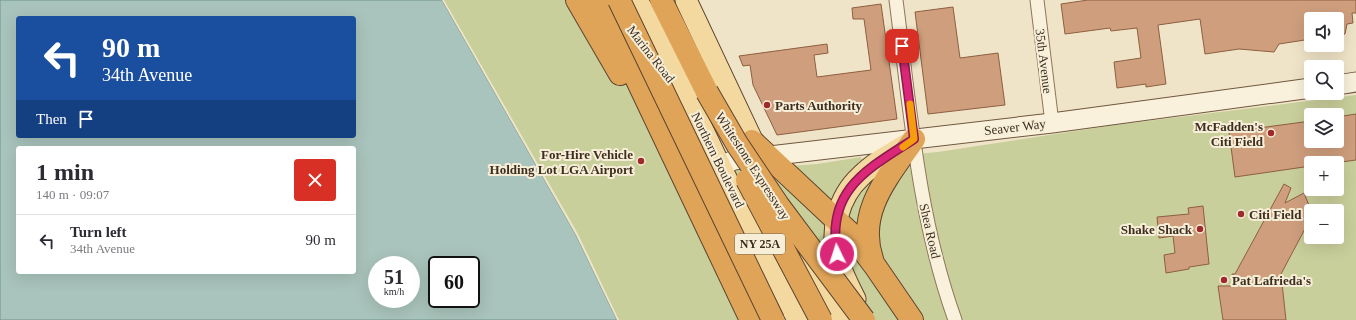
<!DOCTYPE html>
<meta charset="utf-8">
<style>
:root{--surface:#fff;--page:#f2f2f3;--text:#2b2b33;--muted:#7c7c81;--line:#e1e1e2}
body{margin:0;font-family:Georgia,serif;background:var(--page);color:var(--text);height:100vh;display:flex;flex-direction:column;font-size:15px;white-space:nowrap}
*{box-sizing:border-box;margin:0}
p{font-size:13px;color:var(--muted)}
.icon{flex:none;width:22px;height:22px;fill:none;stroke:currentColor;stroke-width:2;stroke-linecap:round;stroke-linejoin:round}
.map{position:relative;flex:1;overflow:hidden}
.details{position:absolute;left:16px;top:146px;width:340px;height:128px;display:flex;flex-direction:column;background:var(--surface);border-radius:4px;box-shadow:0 4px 16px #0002}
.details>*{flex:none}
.banner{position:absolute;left:16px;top:16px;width:340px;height:122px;border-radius:4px;box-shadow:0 4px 16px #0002;background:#1a4fa0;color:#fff;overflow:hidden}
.buttons{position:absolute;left:1304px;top:12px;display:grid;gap:8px}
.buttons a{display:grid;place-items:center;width:40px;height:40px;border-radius:4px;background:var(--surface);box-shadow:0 4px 16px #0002;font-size:20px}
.speed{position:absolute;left:368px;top:256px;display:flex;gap:8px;font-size:20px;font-weight:700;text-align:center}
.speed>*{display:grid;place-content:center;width:52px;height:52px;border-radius:50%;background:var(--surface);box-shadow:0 4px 16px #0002;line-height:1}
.speed small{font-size:10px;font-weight:400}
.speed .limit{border:2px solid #111;border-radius:6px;background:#fff;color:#111}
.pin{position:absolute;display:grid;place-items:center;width:34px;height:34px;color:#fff;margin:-17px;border-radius:8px;box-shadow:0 2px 6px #0006}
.me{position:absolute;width:44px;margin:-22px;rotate:356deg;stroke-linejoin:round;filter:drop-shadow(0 0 3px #0008)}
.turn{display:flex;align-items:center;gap:14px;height:84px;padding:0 20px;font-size:18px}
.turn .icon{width:52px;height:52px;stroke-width:2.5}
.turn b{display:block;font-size:28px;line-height:34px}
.then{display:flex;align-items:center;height:38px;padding:0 20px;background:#0003;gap:8px;font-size:15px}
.round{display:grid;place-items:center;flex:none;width:42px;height:42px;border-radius:4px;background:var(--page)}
.overview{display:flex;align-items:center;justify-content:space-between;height:68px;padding:0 20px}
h1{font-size:24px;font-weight:600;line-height:30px}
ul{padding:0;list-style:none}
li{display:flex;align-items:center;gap:12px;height:52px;padding:0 20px;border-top:1px solid var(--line)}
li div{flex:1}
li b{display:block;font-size:15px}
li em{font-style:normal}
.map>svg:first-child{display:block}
.green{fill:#c9cf9b;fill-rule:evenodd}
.water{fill:#a9c4bc;stroke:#6f938a;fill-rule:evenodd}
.pier{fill:#f0e4c8}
.building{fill:#cf9f7d;stroke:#8d5f41}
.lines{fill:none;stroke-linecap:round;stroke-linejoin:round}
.street-casing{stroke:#8d765c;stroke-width:15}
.secondary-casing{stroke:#6f573f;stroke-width:21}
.primary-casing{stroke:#5b4430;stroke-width:23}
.highway-casing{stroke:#5b4430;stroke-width:24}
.street{stroke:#faf1dc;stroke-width:13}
.secondary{stroke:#faf1dc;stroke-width:19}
.primary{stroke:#f3d9a0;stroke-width:21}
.highway{stroke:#e0a458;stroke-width:22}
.highway-bridge-casing{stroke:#5b4430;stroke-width:24;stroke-linecap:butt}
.highway-bridge{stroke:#e0a458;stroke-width:22}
.route-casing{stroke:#8e194d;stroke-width:10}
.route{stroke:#db2777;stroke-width:7}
.slow{stroke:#f59e0b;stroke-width:7}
.poi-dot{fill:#9e2a2b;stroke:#f7eed8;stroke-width:1.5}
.labels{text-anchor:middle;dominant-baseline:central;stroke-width:4;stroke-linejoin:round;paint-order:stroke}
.shield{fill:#f7eed8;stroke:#756857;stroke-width:1}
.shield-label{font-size:12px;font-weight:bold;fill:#3d2e20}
.street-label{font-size:13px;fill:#3d2e20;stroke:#f7eed8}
.poi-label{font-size:13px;font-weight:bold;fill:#3d2e20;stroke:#f7eed8;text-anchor:start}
</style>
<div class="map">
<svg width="1356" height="320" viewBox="0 0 1356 320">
<rect width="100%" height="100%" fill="#f0e4c8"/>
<path class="green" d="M442 0H627L714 171 817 164 861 157V159L938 152 1115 125 1356 95V320H617L576 235ZM1311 115H1337V141H1311ZM1311 163H1337V189H1311ZM1311 211H1337V237H1311Z"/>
<path class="water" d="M0 0H442L576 235 617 320H0ZM18 18H354V136H18ZM18 148H354V272H18ZM377 265H411V299H377ZM437 265H471V299H437Z"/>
<path class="pier" d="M442 0H444L578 234 619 320H617L576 235Z"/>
<path class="building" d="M1088 0H1356V13H1352L1353 23 1347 24 1345 34 1337 35V19H1311V39L1279 44 1274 52 1239 49 1205 54 1200 19 1158 25 1166 84 1146 87V84L1117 88 1114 62 1141 58 1137 28 1111 31 1110 28 1065 34 1061 4Z
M881 4 897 119 777 135 753 85 750 65 743 66 739 56 827 44 828 53 814 55 817 77 871 70 864 19H853L852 8Z
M953 7 960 58 998 53 1005 105 928 114 915 12Z
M1356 114V160L1334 163H1311V166L1235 177 1229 132 1311 121V141H1337V117Z
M1284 184 1291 188 1285 203 1304 193 1311 210V223L1306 227 1281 274 1286 320H1223L1218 286H1234L1232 274H1235Z
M1203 206 1209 264 1189 267V269L1166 273 1164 255 1175 253 1173 236 1159 238 1157 217 1189 214 1188 208Z"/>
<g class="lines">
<defs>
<path id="street" d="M896 0C910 108 918 217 955 320
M1037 0 1052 123"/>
<path id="secondary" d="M1337 85 1356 82
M721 168 725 164 734 160 1052 123 1311 88"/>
<path id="primary" d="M637 0 669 59 721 168 798 320
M686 0 760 157
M809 257 842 320
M855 299C849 287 842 274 838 260 830 231 838 197 861 176 876 161 896 151 914 140"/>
<path id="highway" d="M577 0 620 74
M599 0 751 320
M661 0 707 92
M752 141 850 233 875 266 912 320
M872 259C856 211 889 176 914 139"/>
</defs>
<use href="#street" class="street-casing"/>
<use href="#secondary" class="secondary-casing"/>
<use href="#primary" class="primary-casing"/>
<use href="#highway" class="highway-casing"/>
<use href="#street" class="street"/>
<use href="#secondary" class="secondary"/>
<use href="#primary" class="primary"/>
<use href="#highway" class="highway"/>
<defs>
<path id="highway-bridge" d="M619 0 773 320
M707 92 737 144 778 205 864 320
M747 180 821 320"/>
</defs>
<use href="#highway-bridge" class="highway-bridge-casing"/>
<use href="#highway-bridge" class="highway-bridge"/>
</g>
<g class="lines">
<defs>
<path id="route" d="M837 254C826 189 868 169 914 139L902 46"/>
</defs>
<use href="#route" class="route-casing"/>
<use href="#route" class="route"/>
<path class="slow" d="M903 147 914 139 910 104"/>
</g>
<g class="poi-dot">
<circle cx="767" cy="105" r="4"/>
<circle cx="1271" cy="133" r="4"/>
<circle cx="641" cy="161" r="4"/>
<circle cx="1241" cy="214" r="4"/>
<circle cx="1200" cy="229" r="4"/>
<circle cx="1224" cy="280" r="4"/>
</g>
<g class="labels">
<rect class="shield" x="735" y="234" width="50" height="20" rx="3"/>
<g class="shield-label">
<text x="760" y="244">NY 25A</text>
</g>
<g class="street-label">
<text transform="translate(651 54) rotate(52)">Marina Road</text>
<text transform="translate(1044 61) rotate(83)">35th Avenue</text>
<text transform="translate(1015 127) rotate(-7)">Seaver Way</text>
<text transform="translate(718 160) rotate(64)">Northern Boulevard</text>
<text transform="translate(753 166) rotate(57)">Whitestone Expressway</text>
<text transform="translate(930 231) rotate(77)">Shea Road</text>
</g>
<g class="poi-label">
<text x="775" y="105">Parts Authority</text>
<text x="1263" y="126" text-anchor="end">McFadden's<tspan x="1263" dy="15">Citi Field</tspan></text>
<text x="633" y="154" text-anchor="end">For-Hire Vehicle<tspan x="633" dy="15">Holding Lot LGA Airport</tspan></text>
<text x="1249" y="214">Citi Field</text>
<text x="1192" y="229" text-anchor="end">Shake Shack</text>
<text x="1232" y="280">Pat Lafrieda's</text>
</g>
</g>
</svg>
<div class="buttons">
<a><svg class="icon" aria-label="sound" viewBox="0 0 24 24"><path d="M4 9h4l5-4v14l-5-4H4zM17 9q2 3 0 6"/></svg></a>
<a><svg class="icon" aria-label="search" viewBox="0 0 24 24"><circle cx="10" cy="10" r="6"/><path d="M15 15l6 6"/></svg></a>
<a><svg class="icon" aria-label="layers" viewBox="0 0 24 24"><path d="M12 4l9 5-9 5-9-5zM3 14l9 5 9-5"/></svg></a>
<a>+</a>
<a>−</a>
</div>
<div class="speed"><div>51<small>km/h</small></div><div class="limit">60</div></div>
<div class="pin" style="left:902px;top:46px;background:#d93025"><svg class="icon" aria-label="arrive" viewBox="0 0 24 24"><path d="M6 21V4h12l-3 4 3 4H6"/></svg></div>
<svg class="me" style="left:837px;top:254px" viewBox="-20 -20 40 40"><circle r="17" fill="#db2777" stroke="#fff" stroke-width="3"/><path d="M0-11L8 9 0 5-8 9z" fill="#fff"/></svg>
<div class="banner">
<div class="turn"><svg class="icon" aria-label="left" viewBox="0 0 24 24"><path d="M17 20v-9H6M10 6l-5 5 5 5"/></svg><div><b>90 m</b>34th Avenue</div></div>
<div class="then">Then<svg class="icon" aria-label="arrive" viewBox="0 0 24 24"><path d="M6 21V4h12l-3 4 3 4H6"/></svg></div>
</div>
<section class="details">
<div class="overview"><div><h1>1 min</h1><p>140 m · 09:07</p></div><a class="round" style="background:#d93025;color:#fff"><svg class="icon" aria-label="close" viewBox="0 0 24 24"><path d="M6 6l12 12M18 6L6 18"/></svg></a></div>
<ul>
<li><svg class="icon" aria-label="left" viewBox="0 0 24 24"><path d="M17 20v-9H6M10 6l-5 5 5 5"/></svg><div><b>Turn left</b><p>34th Avenue</p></div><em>90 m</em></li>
</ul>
</section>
</div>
